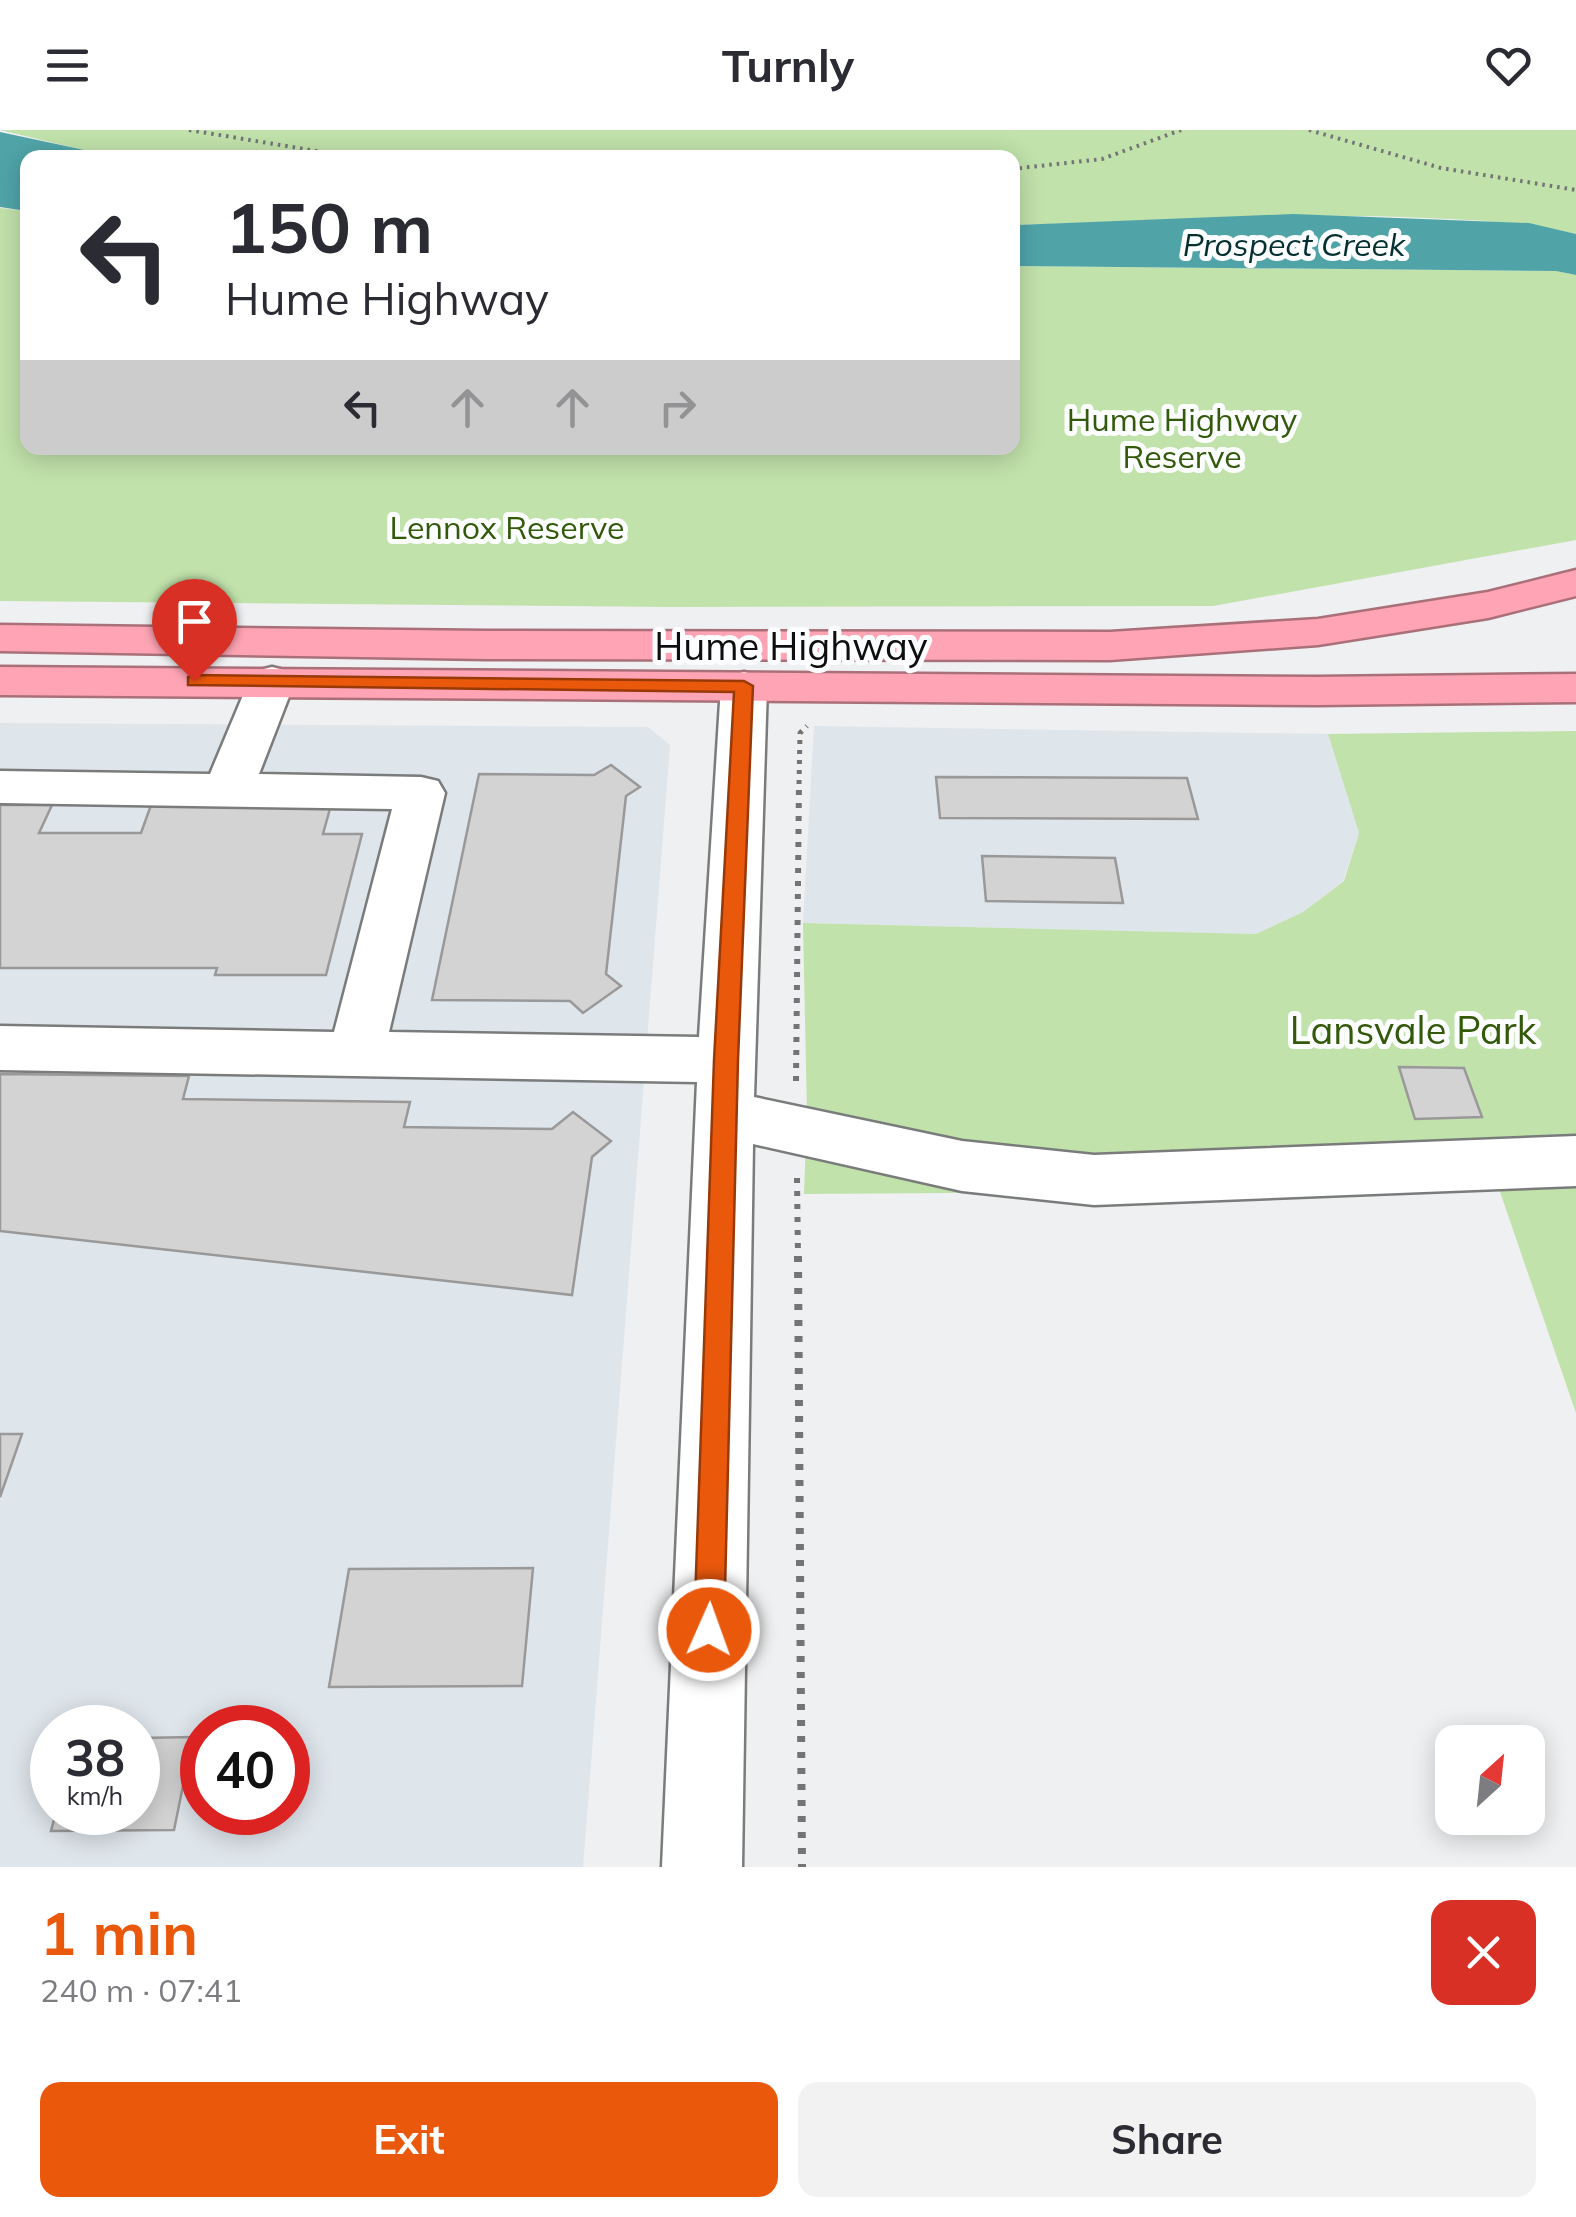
<!DOCTYPE html>
<meta charset="utf-8">
<style>
:root{--surface:#fff;--page:#f2f2f3;--text:#2b2b33;--muted:#7c7c81;--accent:#ea580c}
body{margin:0;font-family:Mulish,sans-serif;background:var(--page);color:var(--text);height:100vh;display:flex;flex-direction:column;font-size:38px;white-space:nowrap}
*{box-sizing:border-box;margin:0}
p{font-size:32px;color:var(--muted)}
.icon{flex:none;width:55px;height:55px;fill:none;stroke:currentColor;stroke-width:2;stroke-linecap:round;stroke-linejoin:round}
.map{position:relative;height:1737px;overflow:hidden}
.panel{display:flex;flex-direction:column;background:var(--surface);flex:1}
.panel>*{flex:none}
.guide{position:absolute;left:20px;top:20px;width:1000px;height:305px;border-radius:20px;box-shadow:0 5px 25px #0003;background:#fff;color:var(--text);overflow:hidden}
.needle{width:65px;rotate:27deg}
.tools{position:absolute;left:1435px;top:1595px;display:grid;gap:20px}
.tools a{display:grid;place-items:center;width:110px;height:110px;border-radius:20px;background:var(--surface);box-shadow:0 5px 25px #0003;font-size:50px}
.speed{position:absolute;left:30px;top:1575px;display:flex;gap:20px;font-size:50px;font-weight:700;text-align:center}
.speed>*{display:grid;place-content:center;width:130px;height:130px;border-radius:50%;background:var(--surface);box-shadow:0 5px 25px #0003;line-height:1}
.speed small{font-size:25px;font-weight:400}
.speed .limit{border:15px solid #d22;background:#fff;color:#111}
.pin{position:absolute;display:grid;place-items:center;width:85px;height:85px;color:#fff;margin:-102px -42px;border-radius:50% 50% 50% 0;rotate:-45deg;box-shadow:0 0 10px #0007}
.pin .icon{rotate:45deg}
.me{position:absolute;width:110px;margin:-55px;rotate:2deg;stroke-linejoin:round;filter:drop-shadow(0 0 8px #0008)}
.turn{display:flex;align-items:center;gap:35px;height:210px;padding:0 40px;font-size:45px}
.turn .icon{width:130px;height:130px;stroke-width:2.5}
.turn b{display:block;font-size:70px;line-height:85px}
.lanes{display:flex;align-items:center;height:95px;padding:0 40px;background:#0003;justify-content:center;gap:50px;direction:ltr}
.lanes .off{opacity:.35}
.round{display:grid;place-items:center;flex:none;width:105px;height:105px;border-radius:20px;background:var(--page)}
.summary{display:flex;align-items:center;justify-content:space-between;height:170px;padding:0 40px}
h1{font-size:60px;font-weight:700;line-height:75px;color:var(--accent)}
.primary-button{display:flex;gap:20px;margin-top:auto;padding:20px 40px}
.primary-button a{flex:1;height:115px;border-radius:20px;background:var(--accent);color:#fff;font-size:40px;font-weight:700;line-height:115px;text-align:center}
.primary-button a+a{background:var(--page);color:var(--text)}
header{display:flex;justify-content:space-between;align-items:center;height:130px;padding:0 40px;background:var(--surface);font-size:45px;font-weight:700}
.map>svg:first-child{display:block}
.built{fill:#dee5eb;fill-rule:evenodd}
.green{fill:#c1e2ab}
.water{fill:#50a4a8}
.building{fill:#d3d3d4;stroke:#99999a;stroke-width:2.5}
.lines{fill:none;stroke-linecap:round;stroke-linejoin:round}
.minor-casing{stroke:#7a7c7c;stroke-width:5}
.highway-casing{stroke:#aa707a;stroke-width:5}
.path-far3{stroke:#747475;stroke-width:4;stroke-dasharray:2.5 5;stroke-linecap:butt}
.path-far2{stroke:#747475;stroke-width:5;stroke-dasharray:4 6;stroke-linecap:butt}
.path-far1{stroke:#747475;stroke-width:6;stroke-dasharray:5 8;stroke-linecap:butt}
.path{stroke:#747475;stroke-width:8;stroke-dasharray:6 10;stroke-linecap:butt}
.minor{fill:#fff;fill-rule:evenodd}
.highway{fill:#fea4b4;fill-rule:evenodd}
.route{fill:#ea580c;stroke:#983908;stroke-width:2.5}
.labels{text-anchor:middle;dominant-baseline:central;stroke-width:10;stroke-linejoin:round;paint-order:stroke}
.far-water-label{font-size:32px;font-style:italic;fill:#053032;stroke:#fcfdfe}
.far-park-label{font-size:32px;fill:#33590b;stroke:#fcfdfe}
.street-label{font-size:38px;fill:#0e0e0e;stroke:#fcfdfe}
.park-label{font-size:38px;fill:#33590b;stroke:#fcfdfe}
</style>
<header><svg class="icon" aria-label="menu" viewBox="0 0 24 24"><path d="M4 6h16M4 12h16M4 18h16"/></svg>Turnly<svg class="icon" aria-label="heart" viewBox="0 0 24 24"><path d="M12 20l-8-8c-3-5 5-10 8-4 3-6 11-1 8 4z"/></svg></header>
<div class="map">
<svg width="1576" height="1737" viewBox="0 0 1576 1737">
<rect width="100%" height="100%" fill="#eff0f1"/>
<path class="built" d="M0 593 648 597 670 615 583 1737H0ZM52 1598H138V1682H52ZM202 1598H288V1682H202Z
M814 596 1328 604 1359 703 1343 751 1303 782 1256 804 803 793Z"/>
<path class="green" d="M0 0H1576V104C1526 92 1476 90 1425 88 1287 81 1150 92 1013 95L1012 28H117Z
M0 78 27 81 28 318H1012L1013 136 1557 141 1576 145V410L1213 476 671 477 0 471Z
M1576 601V1283L1499 1059 804 1064 807 985 803 793 1256 804 1303 782 1344 751 1359 703 1328 604Z"/>
<path class="water" d="M0 2 117 27 28 28 27 81 0 77Z
M1293 84 1529 93 1576 104V145L1556 141 1013 136V95Z"/>
<path class="building" d="M611 635 640 657 626 666 606 844 621 856 583 883 570 871 432 870 479 644 594 645Z
M936 647 1187 648 1198 689 940 688Z
M0 675H52L39 703H141L151 675H331L323 704H362L326 845H215L217 838H0Z
M982 726 1115 728 1123 773 986 771Z
M1399 937 1464 938 1482 987 1415 989Z
M0 944 189 946 183 969 410 972 404 997 552 999 573 982 611 1011 592 1027 572 1165 0 1101Z
M0 1304H22L0 1367Z
M533 1438 522 1556 329 1557 349 1439Z
M193 1607 174 1700 51 1701 56 1682H138V1608Z"/>
<g class="lines">
<defs>
<path id="minor" d="M272 537 288 541 295 551 259 644 421 647 438 651 445 663 389 902 699 907 721 556 728 546 744 542 760 546 767 556 754 967 962 1011 1094 1025 1576 1006V1056L1094 1075 962 1061 753 1014 742 1737H662L697 952 0 940V896L334 902 392 679 0 673V641L210 644 249 551 256 541Z"/>
<path id="highway" d="M1576 440V466L1488 488 1318 515 1110 530 486 529 0 521V495L486 501 1110 502 1318 489 1488 462Z
M0 537 1318 547 1576 544V572L1318 575 0 565Z"/>
</defs>
<use href="#minor" class="minor-casing"/>
<use href="#highway" class="highway-casing"/>
<path class="path-far3" d="M189 0 359 28
M1309 0 1441 38 1576 60
M788 28H853
M1012 39 1102 29 1181 0"/>
<path class="path-far2" d="M799 654 800 603 807 596"/>
<path class="path-far1" d="M796 951 799 652
M797 1048 798 1128"/>
<path class="path" d="M798 1126 802 1737"/>
<use href="#minor" class="minor"/>
<use href="#highway" class="highway"/>
</g>
<path class="route" d="M194 545 744 551 753 556 738 930 724 1500 720 1511 709 1515 698 1511 694 1500 714 930 734 562 188 555V547Z"/>
<g class="labels">
<g class="far-water-label">
<text x="1294" y="114">Prospect Creek</text>
</g>
<g class="far-park-label">
<text x="1182" y="289">Hume Highway<tspan x="1182" dy="37">Reserve</tspan></text>
<text x="507" y="397">Lennox Reserve</text>
</g>
<g class="street-label">
<text x="791" y="516">Hume Highway</text>
</g>
<g class="park-label">
<text x="1413" y="900">Lansvale Park</text>
</g>
</g>
</svg>
<div class="tools">
<a><svg class="needle" viewBox="-14 -14 28 28"><path d="M0-13l5 13h-10z" fill="#e53935"/><path d="M0 13l5-13h-10z" fill="#7c7c81"/></svg></a>
</div>
<div class="speed"><div>38<small>km/h</small></div><div class="limit">40</div></div>
<div class="pin" style="left:194px;top:551px;background:#d93025"><svg class="icon" aria-label="arrive" viewBox="0 0 24 24"><path d="M6 21V4h12l-3 4 3 4H6"/></svg></div>
<svg class="me" style="left:709px;top:1500px" viewBox="-20 -20 40 40"><circle r="17" fill="#ea580c" stroke="#fff" stroke-width="3"/><path d="M0-11L8 9 0 5-8 9z" fill="#fff"/></svg>
<div class="guide">
<div class="turn"><svg class="icon" aria-label="left" viewBox="0 0 24 24"><path d="M17 20v-9H6M10 6l-5 5 5 5"/></svg><div><b>150 m</b>Hume Highway</div></div>
<div class="lanes"><svg class="icon" aria-label="left" viewBox="0 0 24 24"><path d="M17 20v-9H6M10 6l-5 5 5 5"/></svg><svg class="icon off" aria-label="ahead" viewBox="0 0 24 24"><path d="M12 20V5M6 11l6-6 6 6"/></svg><svg class="icon off" aria-label="ahead" viewBox="0 0 24 24"><path d="M12 20V5M6 11l6-6 6 6"/></svg><svg class="icon off" aria-label="right" viewBox="0 0 24 24"><path d="M7 20v-9h11M14 6l5 5-5 5"/></svg></div>
</div>
</div>
<section class="panel">
<div class="summary"><div><h1>1 min</h1><p>240 m · 07:41</p></div><a class="round" style="background:#d93025;color:#fff"><svg class="icon" aria-label="close" viewBox="0 0 24 24"><path d="M6 6l12 12M18 6L6 18"/></svg></a></div>
<div class="primary-button"><a>Exit</a><a>Share</a></div>
</section>
